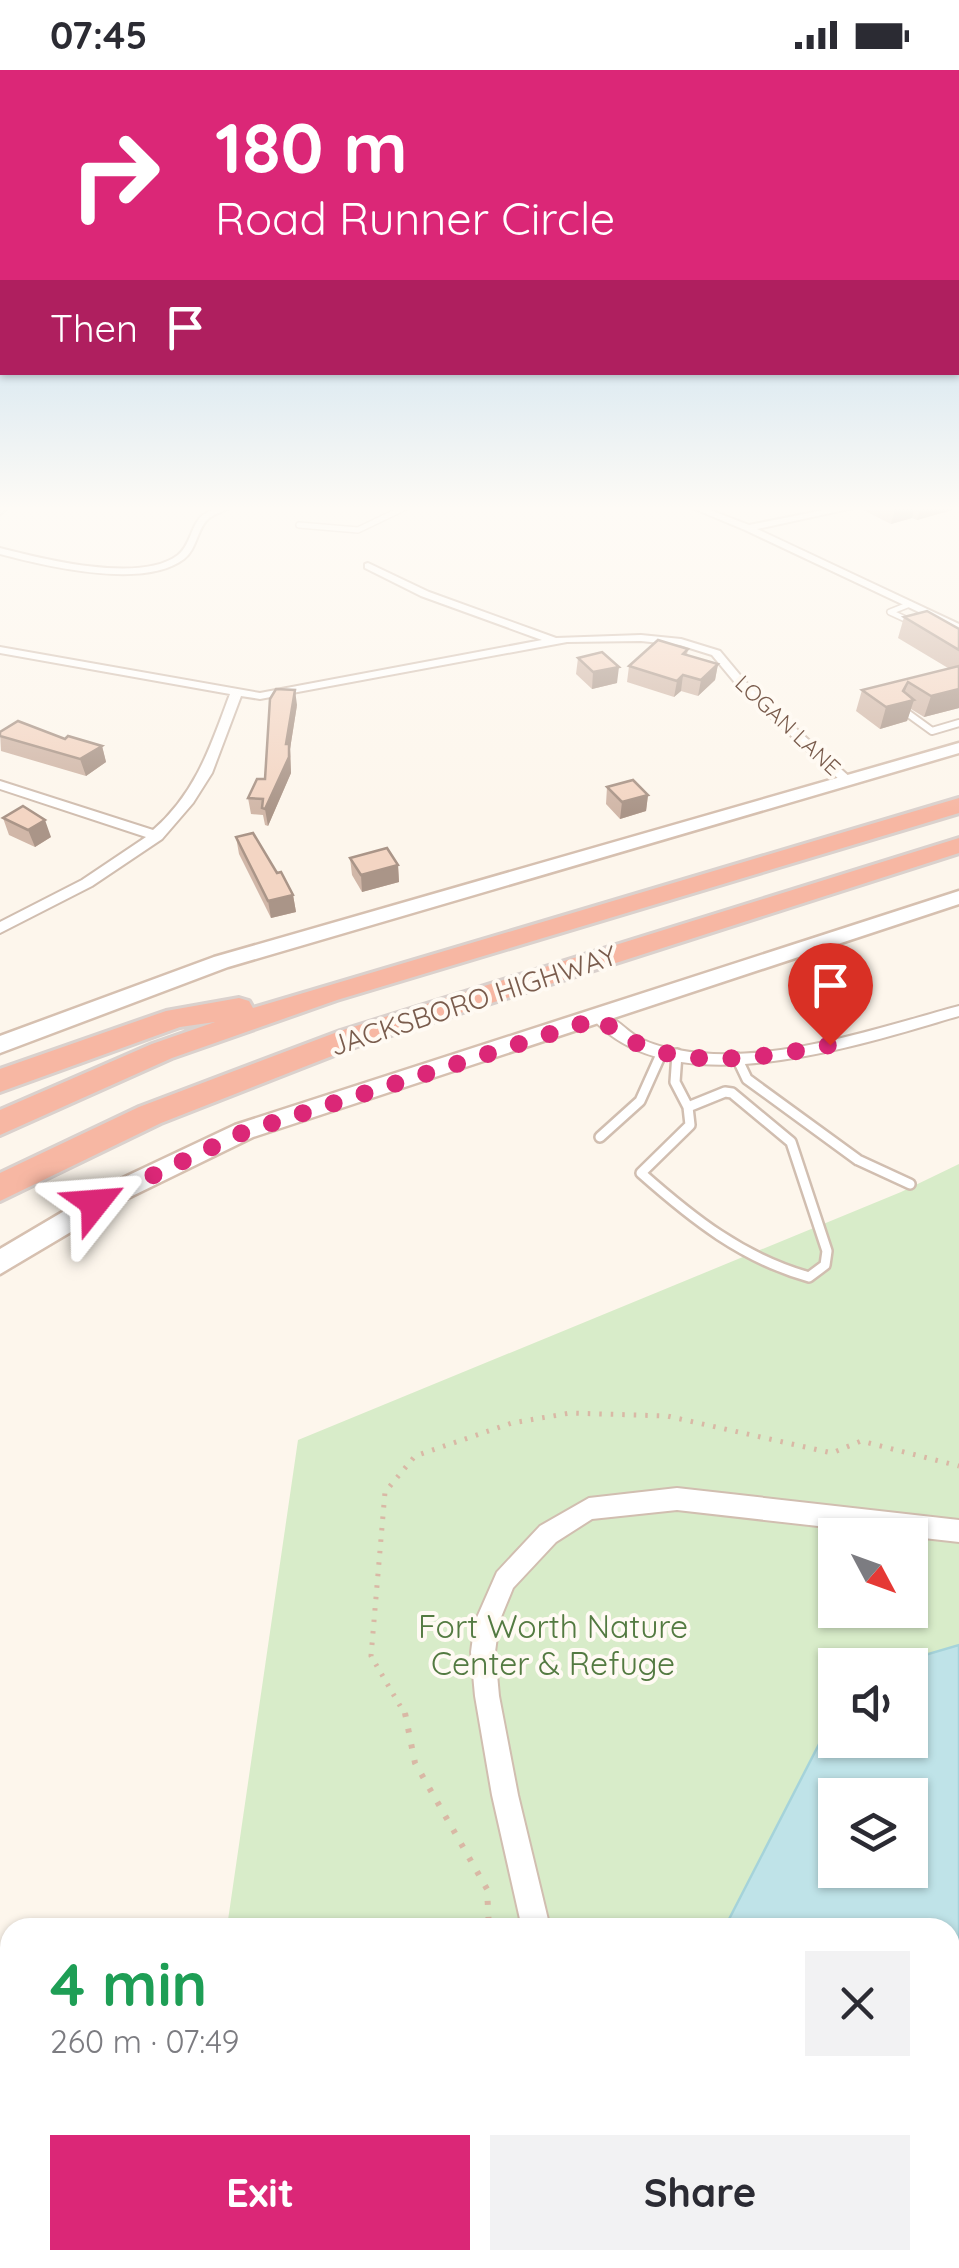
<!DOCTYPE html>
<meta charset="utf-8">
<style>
:root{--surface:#fff;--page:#f2f2f3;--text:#2b2b33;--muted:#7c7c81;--accent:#db2777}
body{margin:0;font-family:Quicksand,sans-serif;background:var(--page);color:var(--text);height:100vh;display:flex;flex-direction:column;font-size:38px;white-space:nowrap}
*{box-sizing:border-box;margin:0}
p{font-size:32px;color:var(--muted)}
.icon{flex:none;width:55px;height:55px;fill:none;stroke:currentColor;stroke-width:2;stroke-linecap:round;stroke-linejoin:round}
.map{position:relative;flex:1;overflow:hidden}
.details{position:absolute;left:0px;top:1848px;width:960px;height:352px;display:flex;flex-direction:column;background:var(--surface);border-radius:30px 30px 0 0;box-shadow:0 2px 8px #0004}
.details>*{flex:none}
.top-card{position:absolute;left:0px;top:0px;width:960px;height:305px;box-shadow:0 2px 8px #0004;background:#db2777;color:#fff;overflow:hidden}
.needle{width:65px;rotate:131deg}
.tools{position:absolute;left:818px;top:1448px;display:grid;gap:20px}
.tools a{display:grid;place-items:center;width:110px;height:110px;border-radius:0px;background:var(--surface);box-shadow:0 2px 8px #0004;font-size:50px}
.pin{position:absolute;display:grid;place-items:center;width:85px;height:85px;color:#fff;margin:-102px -42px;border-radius:50% 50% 50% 0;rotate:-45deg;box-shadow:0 0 10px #0007}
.pin .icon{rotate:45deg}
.me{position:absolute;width:110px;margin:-55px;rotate:62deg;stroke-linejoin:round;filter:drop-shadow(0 0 8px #0008)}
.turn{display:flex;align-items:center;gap:35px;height:210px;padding:0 50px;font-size:45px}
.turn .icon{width:130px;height:130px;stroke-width:2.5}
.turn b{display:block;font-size:70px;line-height:85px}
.then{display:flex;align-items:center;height:95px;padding:0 50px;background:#0003;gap:20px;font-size:38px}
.round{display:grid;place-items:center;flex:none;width:105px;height:105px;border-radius:0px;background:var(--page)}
.summary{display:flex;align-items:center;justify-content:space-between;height:170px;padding:0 50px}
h1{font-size:60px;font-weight:700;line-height:75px;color:#1e9e55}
.primary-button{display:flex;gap:20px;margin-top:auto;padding:20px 50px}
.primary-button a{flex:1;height:115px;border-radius:0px;background:var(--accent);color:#fff;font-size:40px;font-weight:700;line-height:115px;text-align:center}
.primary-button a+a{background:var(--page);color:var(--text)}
.status{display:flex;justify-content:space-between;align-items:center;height:70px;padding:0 50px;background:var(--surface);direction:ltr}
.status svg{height:28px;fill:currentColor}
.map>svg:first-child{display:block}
.green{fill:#d8ecc9;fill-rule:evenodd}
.water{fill:#bfe3e8;stroke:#a5d3da;stroke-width:2.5;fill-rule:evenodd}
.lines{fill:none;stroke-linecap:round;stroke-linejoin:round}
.service-far2-casing{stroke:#d1beb0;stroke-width:8}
.service-far1-casing{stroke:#d1beb0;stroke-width:10}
.service-casing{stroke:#d1beb0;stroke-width:14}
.minor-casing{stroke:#d1beb0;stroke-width:4}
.secondary-casing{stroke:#d6c0b0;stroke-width:5}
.motorway-casing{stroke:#dad1cd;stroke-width:6}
.path-far1{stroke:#d9b8a5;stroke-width:5;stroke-dasharray:2.5 9;stroke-linecap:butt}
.path{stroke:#d9b8a5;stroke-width:6;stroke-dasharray:4 12;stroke-linecap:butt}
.service-far2{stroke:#fff;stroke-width:5}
.service-far1{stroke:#fff;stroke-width:6}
.service{stroke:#fff;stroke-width:9}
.minor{fill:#fff;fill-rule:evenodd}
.secondary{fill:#fff;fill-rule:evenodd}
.motorway{fill:#f7b7a3;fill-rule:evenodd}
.wall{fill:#d1b7a8}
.shaded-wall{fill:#aa9588}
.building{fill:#f3d5c3;stroke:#aa9588;stroke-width:2.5}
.route{stroke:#db2777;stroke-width:18;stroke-dasharray:0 32.4}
.labels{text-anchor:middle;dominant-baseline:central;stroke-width:8;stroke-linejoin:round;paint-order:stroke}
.far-street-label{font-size:22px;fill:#7a5c4d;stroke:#fffaf3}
.street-label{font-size:28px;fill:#7a5c4d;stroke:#fffaf3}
.near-park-label{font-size:32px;fill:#537a41;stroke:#fffaf3}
</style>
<div class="status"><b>07:45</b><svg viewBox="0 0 49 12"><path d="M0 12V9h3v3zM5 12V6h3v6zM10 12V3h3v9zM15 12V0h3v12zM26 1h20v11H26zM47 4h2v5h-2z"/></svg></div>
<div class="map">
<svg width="959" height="2198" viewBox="0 0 959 2198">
<rect width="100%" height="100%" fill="#fdf6ec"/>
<path class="green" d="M959 1094V2198H178L179 2190H950V1858L227 1857 298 1370 901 1122ZM835 1465H910V1540H835ZM835 1595H910V1670H835ZM835 1725H910V1800H835Z"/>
<path class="water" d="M959 1575V2198H714V2190H950V1858L725 1857 835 1643V1670H910V1595H891ZM835 1725H910V1800H835Z"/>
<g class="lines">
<defs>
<path id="service-far2" d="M299 455 358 460 410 435
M910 534 890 542 914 553"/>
<path id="service-far1" d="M903 640 932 661 959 653"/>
<path id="service" d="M677 984 675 1012 688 1037
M737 988 747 1009 858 1090 910 1114
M725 1022 732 1023 791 1072 827 1181 825 1195 809 1207C742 1188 693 1149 641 1103L690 1055 688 1037Z
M600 1067 640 1031 662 982"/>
<path id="minor" d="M11 435 0 444 1 435Z
M224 435H236C228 440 215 443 208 449 197 459 197 479 184 489 144 520 45 496 0 484V478C43 489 140 514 178 485 191 475 191 454 203 445 209 441 218 438 224 435Z
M685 435H697L749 455 849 435H867L757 459 959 554V561L745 460Z
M368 493 429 522 556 568 641 565 681 569 720 581 750 617 852 709 842 712 742 621 712 585 680 575 641 571 567 572 260 629 241 626 212 703 193 733 162 769 92 816 0 863V852L82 810 146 767 0 719V711L153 760C196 723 211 675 230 624L0 583V577L260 623 542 570 421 526 365 498V494Z
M959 936V946C862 974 672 1039 592 948L595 944C613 942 625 961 641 969 651 974 666 978 678 980 767 997 873 959 959 936Z
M677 1418 959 1450V1472L677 1440 592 1449 556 1472 513 1518 499 1552 495 1582 499 1626 518 1725 550 1858H522L492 1725 475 1626 471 1582 475 1552 497 1502 540 1456 589 1428Z
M537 2190H569V2198H537Z"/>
<path id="secondary" d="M959 673V683L228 897 0 983V966L214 887Z
M959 821V834L253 1067 128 1128 0 1204V1179L110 1114 235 1055Z"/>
<path id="motorway" d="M959 728V743L337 930 172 988 0 1065V1040L152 974 215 952 180 957 0 1022V999L166 941 239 928 249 931 253 938Z
M959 768V783L360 975 161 1053 0 1131V1103L139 1037 340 961Z"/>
</defs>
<use href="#service-far2" class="service-far2-casing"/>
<use href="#service-far1" class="service-far1-casing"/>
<use href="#service" class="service-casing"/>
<use href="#minor" class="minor-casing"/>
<use href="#secondary" class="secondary-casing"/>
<use href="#motorway" class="motorway-casing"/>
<path class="path-far1" d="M406 1646 371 1586 385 1422 415 1386 512 1353 570 1343 667 1346 832 1383 861 1371 959 1396"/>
<path class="path" d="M405 1643 415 1693 487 1819 489 1858
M407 2198 413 2190"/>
<use href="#service-far2" class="service-far2"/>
<use href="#service-far1" class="service-far1"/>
<use href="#service" class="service"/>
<use href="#minor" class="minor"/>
<use href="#secondary" class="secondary"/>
<use href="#motorway" class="motorway"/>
</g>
<path class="wall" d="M864 435H959V438L917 450 912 448 891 454 863 440Z
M904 547 959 559V638L924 647 911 639 907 651 880 659 856 641 862 620 948 598 898 568Z
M688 579 687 585 718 594 715 610 698 626 681 621 674 627 627 612 629 596Z
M578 588 617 613 592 619 576 604Z
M297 635 290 679 291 703 268 756 265 755 263 745 251 744 248 728 265 709Z
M0 662 65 669 102 676 106 692 86 706 1 681Z
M607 717 648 725 646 741 620 749 606 734Z
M3 748 51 767 35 777 9 765Z
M236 767 277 803 293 825 296 842 271 848 239 784Z
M350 788 398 795 399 812 362 822 352 805Z"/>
<path class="shaded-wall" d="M910 435H915L912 448 891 454 895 439Z
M925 435H959V438L917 450 922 436Z
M718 594 715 610 698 626 701 610Z
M619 597 617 613 592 619 593 602Z
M683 605 681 621 674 627 677 611Z
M908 612 901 633 914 630 907 651 880 659 886 637 903 621Z
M959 619V638L924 647 931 626Z
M295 620 297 635 290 679 291 703 268 756 265 739 286 674Z
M102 676 106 692 86 706 80 689Z
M648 725 646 741 620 749 622 732Z
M45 750 51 767 35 777 28 760Z
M398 795 399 812 362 822 361 805Z
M293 825 296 842 271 848 268 831Z"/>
<path class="building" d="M887 435H910L895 439Z
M927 541 959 559V580L904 547Z
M658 570 688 579 683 584 718 594 701 610 683 605 677 611 629 596Z
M602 582 619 597 593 602 578 588Z
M959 596V619L931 626 908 612 903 621 914 630 886 637 862 620Z
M276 619 295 620 286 674H289V687L265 739 262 738 263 729 248 728 257 709H265L270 629Z
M18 651 65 669 68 666 102 676 80 689 0 666V662Z
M633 710 648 725 622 732 607 717Z
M23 736 45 750 28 760 3 748Z
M253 763 277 803 281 802 293 825 268 831 236 767Z
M387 778 398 795 361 805 350 788Z"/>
<linearGradient id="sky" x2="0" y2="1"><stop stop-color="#97c7e8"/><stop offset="0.59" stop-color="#fefbf6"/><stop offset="1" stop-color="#fefbf6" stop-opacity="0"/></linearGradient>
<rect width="959" height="743" fill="url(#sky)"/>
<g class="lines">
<path class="route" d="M95 1133 244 1062 600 948C659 1006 756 989 830 975"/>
</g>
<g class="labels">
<g class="far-street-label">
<text transform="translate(788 655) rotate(43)">LOGAN LANE</text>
</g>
<g class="street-label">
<text transform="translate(473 930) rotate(-18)">JACKSBORO HIGHWAY</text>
</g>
<g class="near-park-label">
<text x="553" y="1556">Fort Worth Nature<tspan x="553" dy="37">Center &amp; Refuge</tspan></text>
</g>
</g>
</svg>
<div class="tools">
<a><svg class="needle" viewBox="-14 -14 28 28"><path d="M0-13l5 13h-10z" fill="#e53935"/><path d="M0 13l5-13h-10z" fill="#7c7c81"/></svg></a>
<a><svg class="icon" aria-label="sound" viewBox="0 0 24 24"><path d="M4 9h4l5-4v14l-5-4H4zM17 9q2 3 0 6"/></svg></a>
<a><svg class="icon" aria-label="layers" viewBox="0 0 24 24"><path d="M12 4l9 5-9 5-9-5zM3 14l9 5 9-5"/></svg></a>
</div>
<div class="pin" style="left:830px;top:975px;background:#d93025"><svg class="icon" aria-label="arrive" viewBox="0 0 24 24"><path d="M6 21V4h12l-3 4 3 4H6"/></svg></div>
<svg class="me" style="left:95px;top:1133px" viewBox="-20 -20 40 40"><path d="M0-17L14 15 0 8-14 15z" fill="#db2777" stroke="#fff" stroke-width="4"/></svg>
<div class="top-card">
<div class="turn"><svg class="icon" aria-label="right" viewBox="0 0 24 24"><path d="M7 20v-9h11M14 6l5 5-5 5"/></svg><div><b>180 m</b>Road Runner Circle</div></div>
<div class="then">Then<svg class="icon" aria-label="arrive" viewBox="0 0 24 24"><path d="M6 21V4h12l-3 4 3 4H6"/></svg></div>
</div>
<section class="details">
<div class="summary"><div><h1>4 min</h1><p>260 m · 07:49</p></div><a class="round"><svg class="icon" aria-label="close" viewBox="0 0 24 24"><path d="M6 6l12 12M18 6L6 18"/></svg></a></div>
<div class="primary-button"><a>Exit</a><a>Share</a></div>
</section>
</div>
